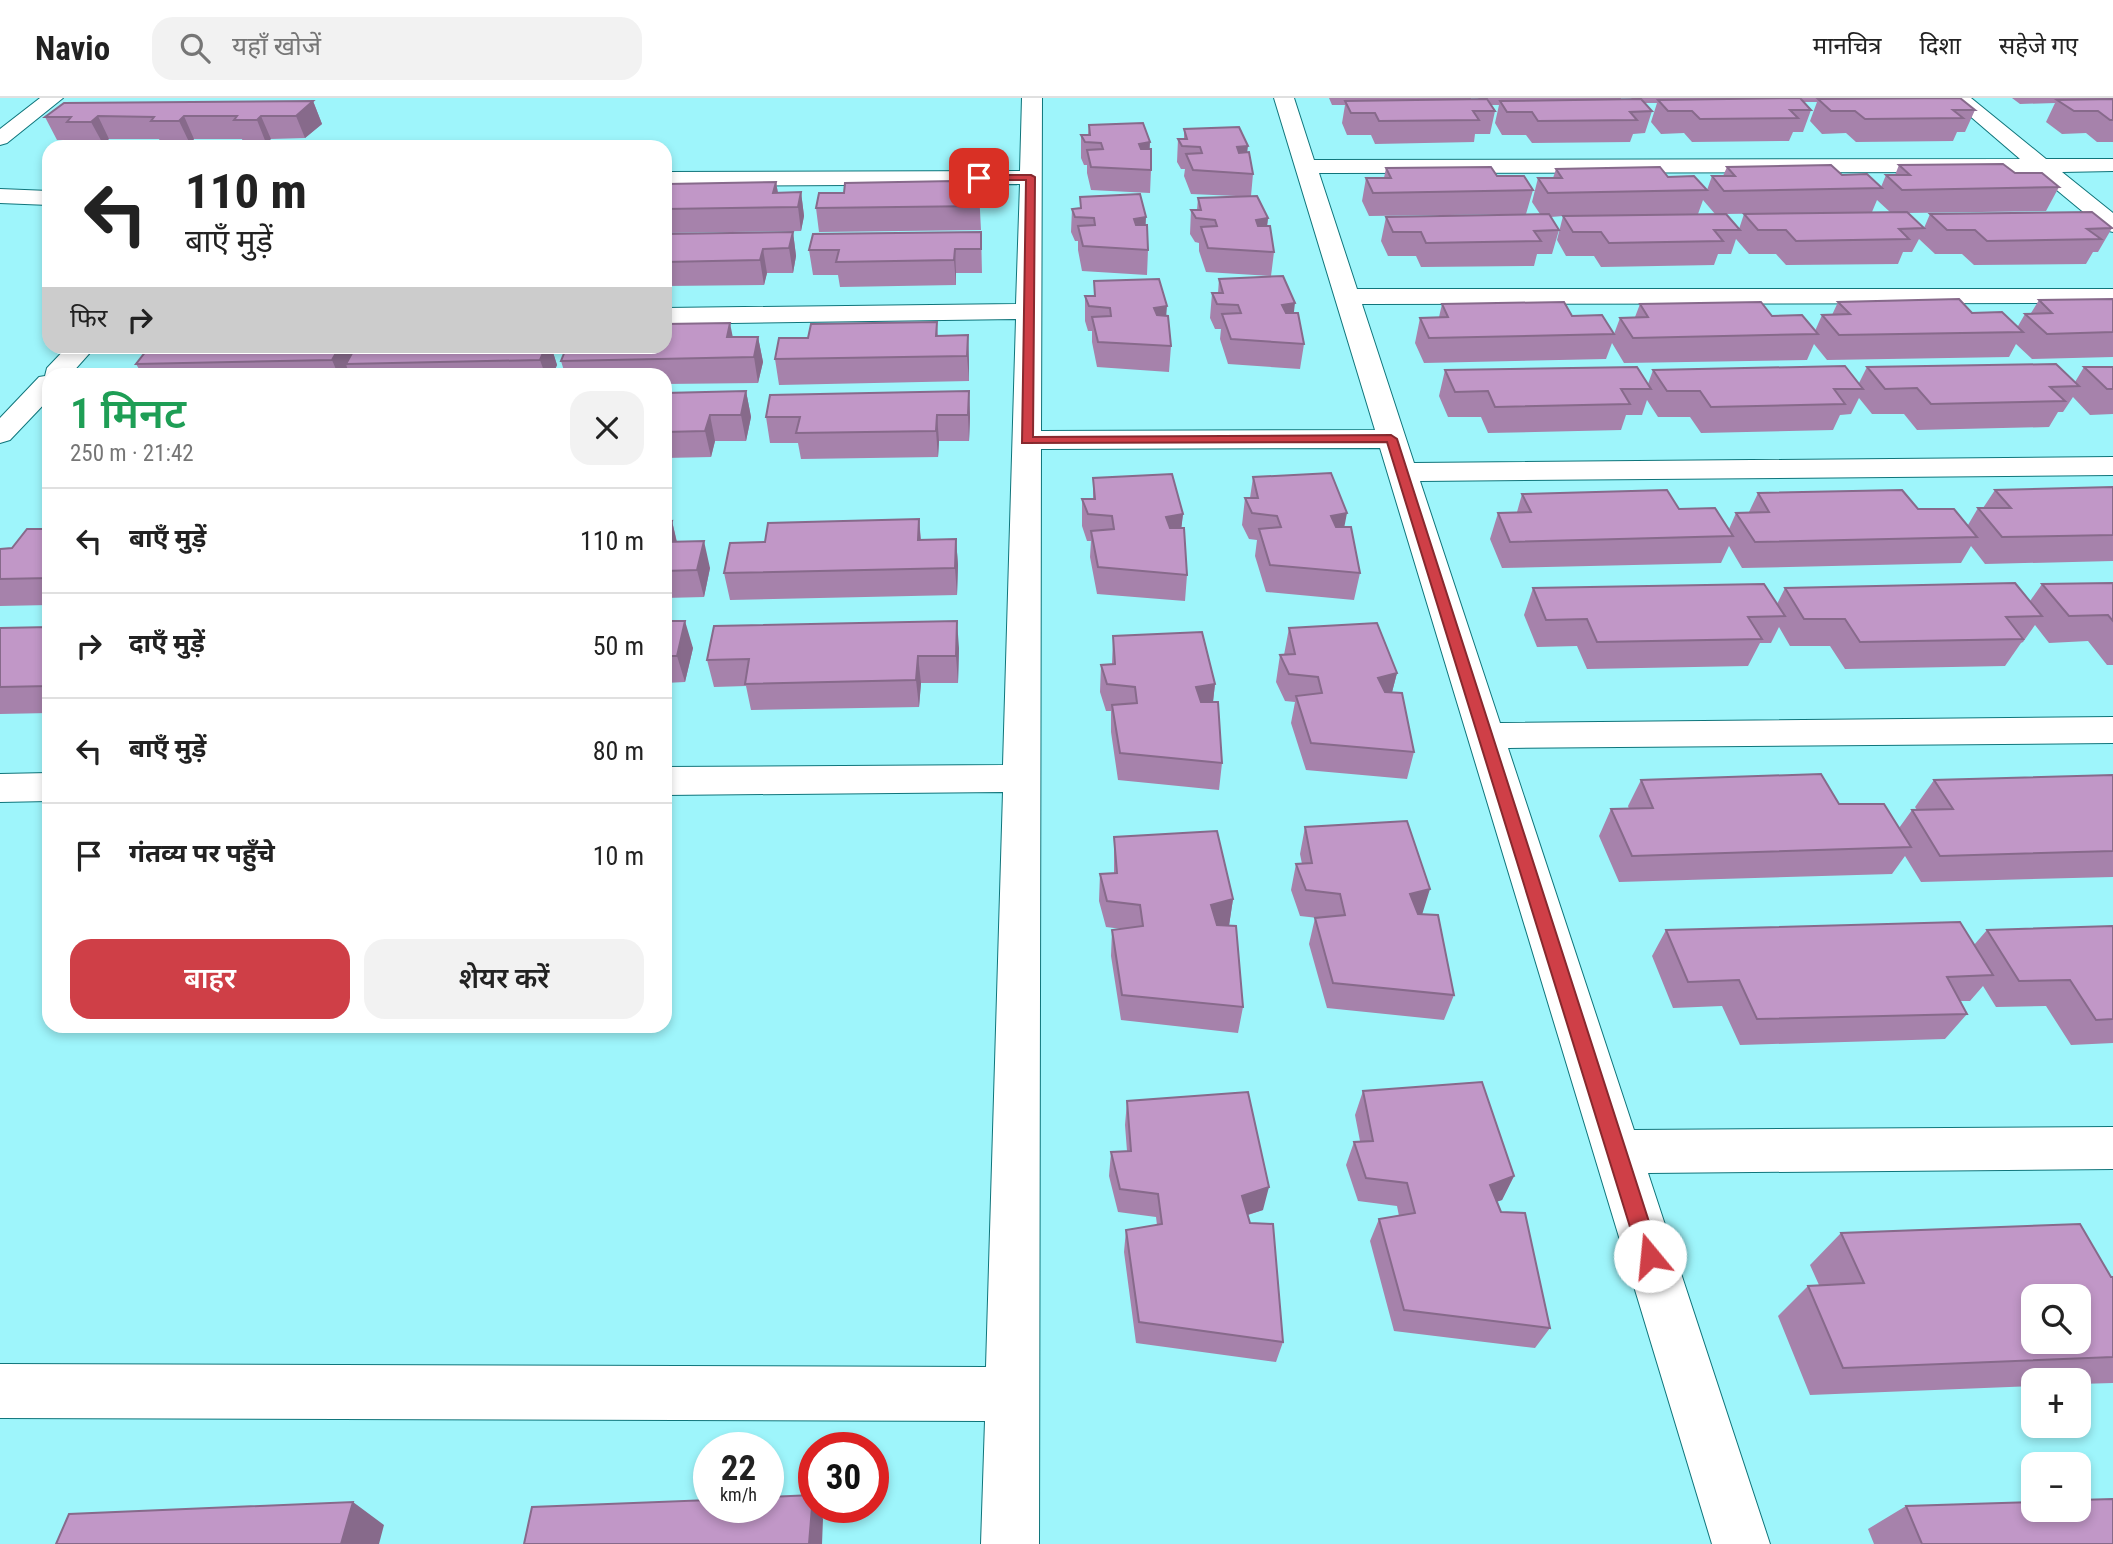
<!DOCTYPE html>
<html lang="hi">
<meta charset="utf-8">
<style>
:root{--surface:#fff;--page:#f2f2f2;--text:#222;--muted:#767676;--line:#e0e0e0;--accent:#cf3f47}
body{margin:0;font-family:"Roboto Condensed","Noto Sans Devanagari",sans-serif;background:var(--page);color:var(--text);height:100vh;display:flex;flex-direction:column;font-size:26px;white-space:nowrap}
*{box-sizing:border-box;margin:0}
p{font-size:23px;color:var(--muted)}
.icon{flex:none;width:38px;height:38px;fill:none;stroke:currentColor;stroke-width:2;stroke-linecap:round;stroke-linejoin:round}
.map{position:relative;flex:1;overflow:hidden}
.details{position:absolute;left:42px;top:270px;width:630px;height:665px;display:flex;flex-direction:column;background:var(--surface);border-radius:21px;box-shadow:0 4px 10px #0003}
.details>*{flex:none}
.banner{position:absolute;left:42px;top:42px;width:630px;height:214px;border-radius:21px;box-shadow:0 4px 10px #0003;background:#fff;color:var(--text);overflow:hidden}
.fabs{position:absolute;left:2021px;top:1186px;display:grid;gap:14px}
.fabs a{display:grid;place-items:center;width:70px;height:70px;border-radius:14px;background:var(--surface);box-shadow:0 4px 10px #0003;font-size:35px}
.speed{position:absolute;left:693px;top:1334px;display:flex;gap:14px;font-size:35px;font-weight:700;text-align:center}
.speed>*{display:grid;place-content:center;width:91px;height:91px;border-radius:50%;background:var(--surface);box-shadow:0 4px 10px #0003;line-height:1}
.speed small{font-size:18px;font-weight:400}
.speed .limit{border:10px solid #d22;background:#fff;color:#111}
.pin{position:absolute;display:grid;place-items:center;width:60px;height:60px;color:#fff;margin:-30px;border-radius:14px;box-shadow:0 4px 10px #0006}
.me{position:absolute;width:77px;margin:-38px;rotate:343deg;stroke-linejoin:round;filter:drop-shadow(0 0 5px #0008)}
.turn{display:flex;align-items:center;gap:24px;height:147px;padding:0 28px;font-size:32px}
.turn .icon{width:91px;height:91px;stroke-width:2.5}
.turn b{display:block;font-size:49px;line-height:60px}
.then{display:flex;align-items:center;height:66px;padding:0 28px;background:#0003;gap:14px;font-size:26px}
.round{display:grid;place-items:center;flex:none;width:74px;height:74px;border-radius:21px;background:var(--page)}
.summary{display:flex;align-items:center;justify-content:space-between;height:119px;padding:0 28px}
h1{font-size:42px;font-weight:600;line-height:52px;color:#1e9e55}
.button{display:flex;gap:14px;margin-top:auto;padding:14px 28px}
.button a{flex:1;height:80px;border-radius:21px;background:var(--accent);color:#fff;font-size:28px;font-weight:600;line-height:80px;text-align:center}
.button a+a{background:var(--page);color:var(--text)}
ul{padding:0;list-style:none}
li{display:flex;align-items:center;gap:21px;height:105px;padding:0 28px;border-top:2px solid var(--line)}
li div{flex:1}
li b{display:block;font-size:26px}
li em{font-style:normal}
header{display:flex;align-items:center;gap:42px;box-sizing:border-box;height:98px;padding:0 35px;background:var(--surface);border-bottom:2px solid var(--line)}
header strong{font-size:33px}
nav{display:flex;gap:38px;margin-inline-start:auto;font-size:24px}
.search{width:490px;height:63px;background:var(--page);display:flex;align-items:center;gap:18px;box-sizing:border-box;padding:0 24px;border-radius:21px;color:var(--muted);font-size:26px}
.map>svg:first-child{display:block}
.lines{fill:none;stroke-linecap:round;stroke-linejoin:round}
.minor-casing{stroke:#0f757b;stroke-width:2}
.minor{fill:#fff;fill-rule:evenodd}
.wall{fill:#a682ab;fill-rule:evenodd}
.shaded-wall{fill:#876a8b}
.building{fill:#c197c7;stroke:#876a8b;stroke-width:2;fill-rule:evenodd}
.route{fill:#cf3f47;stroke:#87292e;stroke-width:2}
</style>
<header>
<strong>Navio</strong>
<div class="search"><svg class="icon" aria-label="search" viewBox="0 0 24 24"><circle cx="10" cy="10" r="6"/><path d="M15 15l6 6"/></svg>यहाँ खोजें</div>
<nav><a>मानचित्र</a><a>दिशा</a><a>सहेजे गए</a></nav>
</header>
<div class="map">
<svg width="2113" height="1446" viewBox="0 0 2113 1446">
<rect width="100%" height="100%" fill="#9ef5fb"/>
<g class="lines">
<defs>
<path id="minor" d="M40 0H63L7 45 0 47V31Z
M1022 0H1042L1041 333 1375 332 1274 0H1294L1314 62 2020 61 1949 0H1971L2046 61H2113V73L2062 74 2113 115V134L2105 132 2035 74 1319 75 1357 191H2113V205L1362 206 1414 365 2113 359V377L1420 383 1500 625 2113 619V645L1508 650 1634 1032 2113 1029V1071L1648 1075 1770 1446H1712L1380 350 1041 351 1039 1446H981L985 1323 0 1320V1266L986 1269 1003 694 665 697V669L1003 667 1016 221 665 226V210L1016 206 1020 86 665 88V74L1020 73Z
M0 91 49 93V107L0 105Z
M68 248H96L71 276H49V301L10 342 0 345V320L39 279 45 278 47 270Z
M49 675V703L0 704V676Z"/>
</defs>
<use href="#minor" class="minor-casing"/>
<use href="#minor" class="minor"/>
</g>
<path class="wall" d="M1329 0H1471V1H1479L1478 0H1621V1H1632L1631 0H1960L1975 12 1965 34H1957L1953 43 1856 44 1846 35 1822 36 1810 23 1817 4H1804L1811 12 1803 34H1793L1789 43 1692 44 1684 35 1661 36 1651 24 1657 5H1645L1652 13 1645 35 1633 36 1630 44 1532 45 1526 37H1502L1495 25 1499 7H1491L1495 13 1490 36H1475L1474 44 1375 46 1371 37H1347L1342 25 1345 7H1332Z
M2012 0H2113V44H2097L2086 35 2062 36 2046 24 2055 5 2020 6Z
M313 3 322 26 305 40 271 41 266 45H243L242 41H194L190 46H161L159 41H109L103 46H78L76 42H57L45 19Z
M1089 27 1149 51 1151 72 1150 95 1091 92 1087 75V67H1084L1081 60V37H1088Z
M1184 31 1247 54 1253 76 1251 98 1268 120 1267 128 1274 154 1271 178 1206 174 1199 153V145L1195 144 1190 136 1191 112H1197L1198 100 1236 98 1191 96 1184 78 1185 71H1181L1177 64 1178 41H1184Z
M1899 67 2015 75 2059 89 2046 113 1908 115 1924 130 1930 116 2112 130 2098 154H2093L2086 166 1974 167 1962 156H1935L1919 141 1912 154H1903L1898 166 1786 167 1776 156H1749L1736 141 1731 156H1718L1714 167 1601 169 1594 158H1566L1557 142 1563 118 1551 119 1559 132 1552 156H1537L1534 168 1421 169 1416 158H1388L1381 143 1386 119 1540 116 1532 104 1538 80H1553L1556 71 1668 79 1707 92 1712 78H1723L1727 69 1842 77 1881 89 1886 77H1895ZM1703 102 1715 116H1698ZM1877 102 1890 114 1744 116 1739 131 1726 116 1872 114Z
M1386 70 1497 78 1533 92 1526 116 1369 118 1362 103 1366 80H1384Z
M953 83 954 93H979L981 132 819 134 816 110 844 95Z
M776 84 778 95 801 94 804 118 801 133 665 135V93Z
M1080 99 1146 127 1148 152 1147 177 1082 173 1078 152V143H1075L1071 134 1072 111 1080 110Z
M793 134 796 158 793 175H767L764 187 665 188V136Z
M981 134 982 175H956V187L840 189 838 177H813L809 152Z
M1219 181 1294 215 1304 246 1300 271 1228 266 1220 241 1221 231H1215L1210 220 1212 195H1218Z
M1094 183 1166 218 1171 248 1169 274 1097 269 1092 244V233H1088L1085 223V198H1094Z
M2113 201V259L2032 261 2016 246 2009 259 1827 262 1814 246 1807 262 1624 265 1612 245 1606 261 1424 265 1415 245 1420 220 1439 219 1442 206 1572 218 1614 236 1620 220 1635 219 1640 206 1772 218 1815 233 1822 217H1832L1838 204 1972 215 2018 228 2025 216 2031 215 2039 202Z
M937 224 938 238 968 237 969 283 779 287 775 261Z
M758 239 763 264 758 285 665 286V276H565L561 263Z
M551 248 557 267 553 276H142L136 266Z
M1867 269 2075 284 2084 269H2113V316L2090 317 2073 299 2063 314H2058L2049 329 1917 332 1904 316H1872L1859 300 1851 316 1840 317 1833 332 1701 335 1690 319H1658L1647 302 1642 317H1626L1621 332 1488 335 1481 319H1448L1439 298 1445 272 1648 286 1653 272 1859 285Z
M746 293 751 319 746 343H715L711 359 665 360V295Z
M969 293 970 319 969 343H939L938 359 801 361 798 345H770L766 319Z
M1253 379 1345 429 1360 475 1354 502 1266 494 1255 458 1257 442 1249 441 1242 427 1245 400H1250Z
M1093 380 1183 416 1181 430 1187 477 1185 503 1097 496 1090 459 1091 443H1087L1082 428V401H1093Z
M2113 389V463L1985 466 1971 448 1961 465 1742 470 1729 448 1721 465 1502 470 1490 441 1498 415 1517 414 1522 396 1679 411 1729 431 1736 415 1749 414 1758 395 1918 411 1968 427 1978 410H1983L1995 392Z
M919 421 921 442 956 441 958 467 957 497 730 502 724 475 765 444Z
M672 423 677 444 710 470 704 499 665 500V424Z
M49 431V507L0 508V451L12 450Z
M2113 485V567H2107L2088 543 2049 545 2035 527 2023 544 2021 545 2005 568 1845 571 1830 548H1790L1779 529 1771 545H1760L1748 568 1587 571 1577 548 1537 549 1524 517 1533 490 1777 506 1785 490 2030 503 2042 486Z
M665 523 693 550 685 584 665 585Z
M49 529V615L0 616V530Z
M1289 530 1397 575 1392 594 1414 654 1407 681 1306 672 1291 625 1295 604 1285 603 1276 584 1280 557H1284Z
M1113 538 1215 586 1213 604 1222 665 1219 692 1118 682 1111 634V613H1106L1100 594 1101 567 1112 566Z
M959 550 958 585H921L919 609 751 612 746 588 714 589 707 562Z
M2113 677V779L1921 784 1905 758 1892 776 1619 784 1599 738 1611 711H1629L1628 708 1641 682 1839 706 1899 730 1912 712H1917L1915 709 1934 682Z
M1305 729 1422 816 1454 897 1444 922 1327 910 1309 846 1315 820H1318L1300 818 1291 792 1296 766H1302L1300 756Z
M1114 739 1233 801 1229 827 1243 909 1238 935 1121 922 1111 858 1112 832 1122 831 1106 829 1099 803 1100 776H1114Z
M2113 828V945L2071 947 2046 908 1996 909 1983 888 1970 903H1960L1967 916 1945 941 1740 947 1722 908 1673 910 1652 858 1666 832 1974 847 1987 832Z
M1363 993 1514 1078 1502 1102 1497 1103 1550 1230 1535 1250 1394 1233 1370 1143 1379 1121 1399 1118 1397 1108 1358 1103 1346 1067 1354 1044 1360 1043 1355 1017Z
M1127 1003 1263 1112 1248 1117 1283 1244 1276 1264 1136 1245 1124 1154 1126 1132 1157 1127 1156 1119 1118 1114 1109 1078 1111 1054 1127 1053 1125 1027Z
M1841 1135 2113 1179V1285L2079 1286V1283H2034V1288L1810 1297 1778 1218 1808 1188 1819 1187 1810 1167Z
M1906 1408 2113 1446H1874L1868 1431Z"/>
<path class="shaded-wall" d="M313 3 322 26 305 40 296 18Z
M98 18 109 41 103 46 91 24Z
M184 18 194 41 190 46 179 23Z
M261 18 271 41 266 45 257 22Z
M1150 44 1149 67 1139 46Z
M1248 48 1245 71 1237 49Z
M776 84 780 108 773 95Z
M801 94 804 118 801 133 798 109Z
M1146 119 1145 143 1134 121Z
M1268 120 1265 144 1256 122Z
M793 134 796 158 793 175 789 150Z
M763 151 767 175 764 187 760 162Z
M955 151 956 175V187L954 162Z
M1295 205 1292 230 1282 207Z
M1167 208 1165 233 1152 235 1154 210Z
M730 225 735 250 727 239Z
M968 237 969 262V283L967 258Z
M758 239 763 264 758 285 754 259Z
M340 248H348L355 266H346L349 276H338L332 262Z
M546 248H551L557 267 553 276H545L540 262Z
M746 293 751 319 746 343 741 317Z
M969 293 970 319 969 343 968 317Z
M710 317 715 343 711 359 705 333Z
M937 317 939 343 938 359 936 333Z
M1347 415 1342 441 1331 418Z
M1183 416 1180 442 1164 446 1166 419Z
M919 421 921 448 918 442Z
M672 423 678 450 666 444Z
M956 441 958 467 957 497 955 470Z
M704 443 710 470 704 499 697 472Z
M685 523 693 550 685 584 677 558Z
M957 523 959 550 958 585 956 558Z
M918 558 921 585 919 609 916 582Z
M1397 575 1390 602 1372 607 1378 580Z
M1215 586 1212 612 1193 616 1196 589Z
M1430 791 1422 817 1402 823 1410 796Z
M1233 801 1229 828 1207 834 1211 807Z
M1514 1078 1502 1102 1479 1110 1490 1087Z
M1269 1089 1263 1112 1237 1120 1242 1098Z
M813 1397 814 1400V1409H818L823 1421 822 1446H809Z
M353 1404 384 1427 379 1446H341Z"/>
<path class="building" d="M1800 0 1811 12H1790L1798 20 1700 21 1692 13H1668L1658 2Z
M1960 0 1975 12H1953L1963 20 1865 21 1855 13H1831L1818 1Z
M1487 1 1495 13H1473L1479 22 1379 23 1375 15H1351L1345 3Z
M1641 1 1652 13 1630 14 1637 22 1538 23 1532 14H1507L1500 3Z
M2113 1V22H2110L2098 13H2074L2057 2Z
M313 3 296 18H261L257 22H234L237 18H184L179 23H151L154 19 98 18 91 24H67L71 19H45L64 5Z
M1143 25 1150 44 1139 46 1141 51H1151V72L1091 69 1087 52 1103 51 1101 45 1085 44 1081 37H1090L1089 27Z
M1239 29 1248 48 1237 49 1239 55 1249 54 1253 76 1193 72 1186 56 1202 55 1200 49 1182 48 1178 41H1187L1184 31Z
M2003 66 2015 75H2042L2059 89 1902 92 1886 77H1910L1899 67Z
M1831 67 1842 77 1867 76 1882 90 1724 93 1712 78H1735L1727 69Z
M1491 69 1497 78H1524L1533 92 1373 95 1366 80H1391L1386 70Z
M1660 69 1668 79 1694 78 1707 92 1548 95 1538 80H1562L1556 71Z
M953 83V93H979L980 108 816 110 819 95H844L845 85Z
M776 84 773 95 801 94 798 109 665 111V93L667 86Z
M1140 96 1146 119 1134 121 1136 127H1147L1148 152 1083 148 1078 128 1095 127 1094 120 1075 119 1072 111 1081 110 1080 99Z
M1257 98 1268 120 1256 122 1258 128H1270L1274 154 1208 150 1201 129 1217 128 1215 122 1196 120 1191 112H1201L1198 100Z
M1907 114 1924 130 1899 131 1909 141 1796 143 1786 132H1758L1744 116Z
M2092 114 2112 130 2087 131 2101 141 1987 143 1975 132H1947L1930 116Z
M1549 116 1559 132 1534 133 1541 143 1426 145 1421 134H1393L1386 119Z
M1726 116 1740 132H1714L1723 143 1609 145 1601 134H1573L1563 118Z
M793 134 789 150 763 151 760 162 665 164V136Z
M981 134V151H955L954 162 836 164 839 152H809L813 136Z
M1283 178 1295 205 1282 207 1286 215H1298L1304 246 1231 241 1222 216 1241 215 1238 207 1217 206 1212 195H1223L1219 181Z
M1159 181 1167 208 1154 210 1157 217 1168 218 1171 248 1098 244 1092 219 1111 218 1110 210 1089 208 1085 198H1095L1094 183Z
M1959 201 1972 215 2002 214 2023 234 1839 237 1822 217 1850 216 1838 204Z
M2113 201V234L2047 236 2025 216 2052 215 2039 202Z
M1564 204 1572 218 1602 217 1614 236 1429 240 1420 220 1448 219 1442 206Z
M1761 204 1772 218 1802 217 1818 236 1633 240 1620 220 1648 219 1640 206Z
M937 224 936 238 968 237 967 258 775 261 779 240H808L811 226Z
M730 225 727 239H758L754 259 561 263 567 248H665V226Z
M150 248H340L332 262 136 266Z
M356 248H546L540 262 346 266Z
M2056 266 2079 288 2050 289 2065 303 1931 306 1917 290 1885 291 1867 269Z
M1845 268 1863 291H1834L1845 306 1711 309 1700 293H1667L1653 272Z
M1637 269 1651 291H1621L1630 306 1495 309 1488 293 1455 294 1445 272Z
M2084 269H2113V291H2107Z
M746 293 741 317H710L705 333 665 334V295Z
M969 293 968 317H937L936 333 796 335 800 319H766L770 297Z
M1331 375 1347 415 1331 418 1336 429H1351L1360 475 1270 467 1259 431 1281 429 1277 418 1252 415 1245 400H1258L1253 379Z
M1172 376 1183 416 1166 419 1170 430H1184L1187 477 1098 469 1091 433 1114 431 1112 418 1088 416 1082 401H1095L1093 380Z
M2113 389V437L2002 439 1978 410H2011L1995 392Z
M1667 392 1679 411 1715 410 1733 438 1510 444 1498 415 1531 414 1522 396Z
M1902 392 1918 411H1954L1977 439 1755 444 1736 415 1769 414 1758 395Z
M919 421 918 442 956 441 955 470 724 475 730 445 765 444 768 425Z
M672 423 666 444 704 443 697 472 665 473V424Z
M27 431H49V480L0 481V451L12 450Z
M2015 485 2042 518 2006 519 2023 541 1860 544 1845 521H1804L1785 490Z
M2113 485V523L2108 517 2069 518 2042 486Z
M1764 486 1785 518 1748 519 1762 541 1597 544 1587 521 1546 522 1533 490Z
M665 523H685L677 558H665Z
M957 523 956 558H918L916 582 745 586 749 561 707 562 714 528Z
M1377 525 1397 575 1378 580 1385 594 1402 595 1414 654 1311 645 1296 598 1322 595 1318 579 1289 576 1280 557 1295 556 1289 530Z
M49 529V588L0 589V530Z
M1202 534 1215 586 1196 589 1201 604H1218L1222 665 1120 655 1112 607 1137 605 1135 589 1107 586 1101 567 1115 566 1113 538Z
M1821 676 1839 706H1884L1911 749 1632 758 1611 711 1653 710 1641 682Z
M2113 677V753L1940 758 1912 712 1953 711 1934 682Z
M1407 723 1430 791 1410 796 1418 816 1438 817 1454 897 1333 885 1315 820 1345 817 1340 796 1306 792 1296 766 1312 765 1305 729Z
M1217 733 1233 801 1211 807 1217 827 1236 828 1243 909 1122 897 1112 832 1143 828 1140 807 1107 803 1100 776 1117 775 1114 739Z
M1960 824 1993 877 1947 879 1967 916 1757 921 1739 882 1688 884 1666 832Z
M2113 828V921L2096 922 2070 882 2019 883 1987 832Z
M1482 984 1514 1078 1490 1087 1501 1114 1525 1115 1550 1230 1404 1212 1379 1121 1415 1115 1407 1085 1366 1080 1354 1044 1373 1043 1363 993Z
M1248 994 1269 1089 1242 1098 1250 1125 1273 1126 1283 1244 1139 1224 1126 1132 1162 1126 1158 1096 1120 1091 1111 1054 1131 1053 1127 1003Z
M2080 1126 2111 1179H2113V1259L1843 1270 1808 1188 1864 1185 1841 1135ZM2034 1199H2079V1244H2034Z
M813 1397 809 1446H524L532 1409 709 1402V1409H768V1399Z
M2113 1401V1446H1922L1906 1408 2034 1404V1412H2079V1402Z
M353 1404 341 1446H56L69 1416Z"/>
<path class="route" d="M1031 77 1035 79 1033 339 1391 337 1397 341 1660 1158 1657 1165 1650 1168 1642 1165 1639 1158 1387 344 1022 345 1026 82H979L974 80 979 77Z"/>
</svg>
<div class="fabs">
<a><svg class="icon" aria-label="search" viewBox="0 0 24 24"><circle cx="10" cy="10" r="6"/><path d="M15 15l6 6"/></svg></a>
<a>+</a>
<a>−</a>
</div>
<div class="speed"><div>22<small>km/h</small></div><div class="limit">30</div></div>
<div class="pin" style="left:979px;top:80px;background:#d93025"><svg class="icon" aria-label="arrive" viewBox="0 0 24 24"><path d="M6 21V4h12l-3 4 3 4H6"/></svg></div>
<svg class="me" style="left:1650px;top:1158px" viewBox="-20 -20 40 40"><circle r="19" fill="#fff"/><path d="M0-13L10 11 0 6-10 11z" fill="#cf3f47"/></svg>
<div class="banner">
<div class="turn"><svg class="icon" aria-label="left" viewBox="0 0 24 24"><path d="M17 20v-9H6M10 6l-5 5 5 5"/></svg><div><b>110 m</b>बाएँ मुड़ें</div></div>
<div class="then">फिर<svg class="icon" aria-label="right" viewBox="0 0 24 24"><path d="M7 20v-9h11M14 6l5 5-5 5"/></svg></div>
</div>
<section class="details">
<div class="summary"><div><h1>1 मिनट</h1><p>250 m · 21:42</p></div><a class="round"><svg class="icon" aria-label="close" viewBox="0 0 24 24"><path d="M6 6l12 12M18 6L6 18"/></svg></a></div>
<ul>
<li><svg class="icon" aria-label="left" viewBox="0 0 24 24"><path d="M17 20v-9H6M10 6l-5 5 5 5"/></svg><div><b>बाएँ मुड़ें</b></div><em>110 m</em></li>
<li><svg class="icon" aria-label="right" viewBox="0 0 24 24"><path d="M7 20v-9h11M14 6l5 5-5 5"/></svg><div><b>दाएँ मुड़ें</b></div><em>50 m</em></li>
<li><svg class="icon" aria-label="left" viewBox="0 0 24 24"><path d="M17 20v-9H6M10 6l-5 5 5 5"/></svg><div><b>बाएँ मुड़ें</b></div><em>80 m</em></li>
<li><svg class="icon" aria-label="arrive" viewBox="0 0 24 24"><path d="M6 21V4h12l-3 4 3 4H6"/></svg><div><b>गंतव्य पर पहुँचे</b></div><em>10 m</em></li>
</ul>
<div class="button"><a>बाहर</a><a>शेयर करें</a></div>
</section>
</div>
